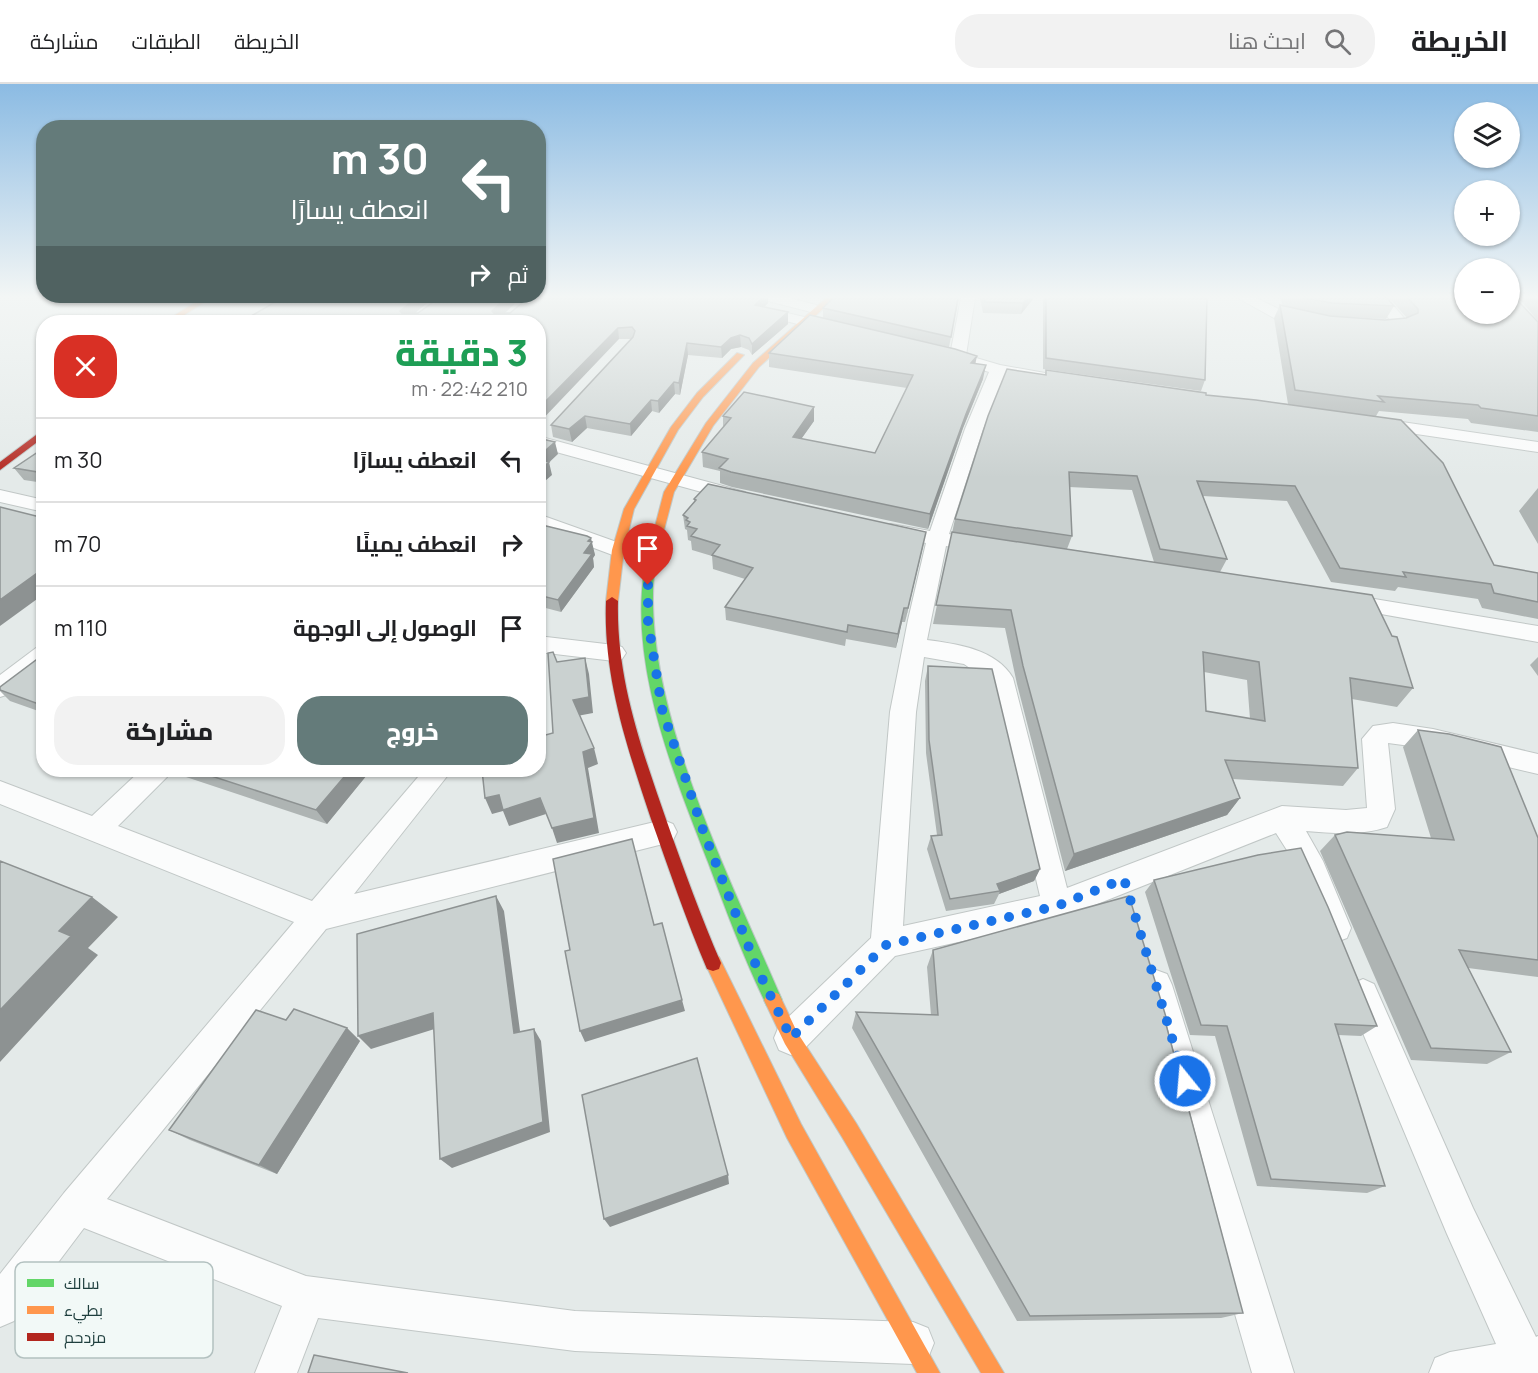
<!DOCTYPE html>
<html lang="ar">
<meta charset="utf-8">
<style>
:root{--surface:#fff;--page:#f2f2f2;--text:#202124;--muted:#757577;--line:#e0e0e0;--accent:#647b7a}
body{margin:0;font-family:Manrope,Cairo,sans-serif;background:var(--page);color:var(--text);direction:rtl;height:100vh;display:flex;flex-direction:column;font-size:22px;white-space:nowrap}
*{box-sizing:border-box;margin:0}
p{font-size:20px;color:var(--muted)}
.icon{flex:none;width:33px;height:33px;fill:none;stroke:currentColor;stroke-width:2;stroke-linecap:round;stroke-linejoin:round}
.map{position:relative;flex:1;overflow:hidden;direction:ltr}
.drawer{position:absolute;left:36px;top:231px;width:510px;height:462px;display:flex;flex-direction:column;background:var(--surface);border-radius:24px;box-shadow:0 2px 4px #0004;direction:rtl}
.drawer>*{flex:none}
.guide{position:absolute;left:36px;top:36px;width:510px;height:183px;border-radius:24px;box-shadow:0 2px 4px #0004;direction:rtl;background:#647b7a;color:#fff;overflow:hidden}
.buttons{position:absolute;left:1454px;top:18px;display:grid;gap:12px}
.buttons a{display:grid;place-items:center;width:66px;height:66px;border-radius:50%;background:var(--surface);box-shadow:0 2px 4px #0004;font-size:30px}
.pin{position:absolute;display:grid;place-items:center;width:51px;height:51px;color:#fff;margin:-62px -26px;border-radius:50% 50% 50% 0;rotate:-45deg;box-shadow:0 0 6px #0007}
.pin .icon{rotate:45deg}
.me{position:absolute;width:66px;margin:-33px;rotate:343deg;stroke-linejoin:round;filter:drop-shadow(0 0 4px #0008)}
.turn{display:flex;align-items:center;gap:21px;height:126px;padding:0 18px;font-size:27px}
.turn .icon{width:78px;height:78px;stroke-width:2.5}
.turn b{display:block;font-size:42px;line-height:51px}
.then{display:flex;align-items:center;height:57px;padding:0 18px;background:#0003;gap:12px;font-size:22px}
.round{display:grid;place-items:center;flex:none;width:63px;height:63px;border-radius:24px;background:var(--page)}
.headline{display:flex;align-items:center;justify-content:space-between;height:102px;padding:0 18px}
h1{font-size:36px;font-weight:800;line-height:45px;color:#1e9e55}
.primary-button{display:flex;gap:12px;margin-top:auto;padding:12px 18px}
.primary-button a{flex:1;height:69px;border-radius:24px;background:var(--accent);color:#fff;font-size:24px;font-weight:800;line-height:69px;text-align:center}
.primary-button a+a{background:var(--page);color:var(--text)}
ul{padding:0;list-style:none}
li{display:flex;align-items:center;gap:18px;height:84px;padding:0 18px;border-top:2px solid var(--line)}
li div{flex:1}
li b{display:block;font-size:22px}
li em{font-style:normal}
header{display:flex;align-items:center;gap:36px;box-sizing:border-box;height:84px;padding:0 30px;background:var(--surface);border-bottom:2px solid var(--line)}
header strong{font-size:28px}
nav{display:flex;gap:33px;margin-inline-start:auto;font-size:21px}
.search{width:420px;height:54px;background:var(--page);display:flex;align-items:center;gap:15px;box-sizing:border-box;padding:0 21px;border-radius:24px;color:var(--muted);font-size:22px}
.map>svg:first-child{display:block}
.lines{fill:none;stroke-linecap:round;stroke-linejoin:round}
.street-casing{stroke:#c1c7c6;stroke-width:2}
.fast-casing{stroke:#bfc8c7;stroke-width:2}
.slow-casing{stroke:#bfc8c7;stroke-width:2}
.jam-casing{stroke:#bfc8c7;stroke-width:2}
.street{fill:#fbfcfc;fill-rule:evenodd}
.fast{fill:#63d668;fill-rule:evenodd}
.slow{fill:#ff974d;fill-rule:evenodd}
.jam{fill:#b3261e;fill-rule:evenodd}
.wall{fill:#aeb4b3;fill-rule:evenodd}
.shaded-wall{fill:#8d9292}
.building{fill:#cad1d0;stroke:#8d9292;stroke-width:1.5;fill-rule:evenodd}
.route{stroke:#1a73e8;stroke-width:10;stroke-dasharray:0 18}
.key{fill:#f2f9f7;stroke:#b3c1c0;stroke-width:1.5}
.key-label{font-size:16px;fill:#1f3f3e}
</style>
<header>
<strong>الخريطة</strong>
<div class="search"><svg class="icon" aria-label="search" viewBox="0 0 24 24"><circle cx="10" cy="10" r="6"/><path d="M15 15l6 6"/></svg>ابحث هنا</div>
<nav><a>الخريطة</a><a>الطبقات</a><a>مشاركة</a></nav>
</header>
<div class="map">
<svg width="1538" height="1289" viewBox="0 0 1538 1289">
<rect width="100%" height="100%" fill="#e4eae9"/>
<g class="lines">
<defs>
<path id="street" d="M766 214H790L816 221 818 224 811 228 768 217Z
M961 214H975L966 271 1000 281 1045 289 1047 292 1039 297 1004 292 983 345 949 450 991 458 994 463 991 468 984 470 946 462 927 556C957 560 996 565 1013 594L1067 804 1282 722 1346 726 1367 724 1362 655 1373 642 1393 639 1433 645 1538 670V690L1433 665 1388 659 1395 725 1387 743C1361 752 1333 749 1306 747L1323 777 1351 844 1347 854 1336 858 1325 854 1297 782 1276 749 1057 836 895 872 803 966 791 971 779 966 774 954 779 942 871 854 890 628 908 536 926 459 884 450 881 446 884 442 891 440 930 447 965 345 989 288 937 272 935 269 943 264 951 266ZM924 573 964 580 990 598 1040 812 903 842 916 628Z
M1238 214H1256L1283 227 1315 233 1318 236 1310 241 1274 234Z
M1372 214H1387L1409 240C1400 250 1380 247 1368 244L1365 241 1368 238 1391 237Z
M783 228 834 240 837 243 829 248 778 235 776 232Z
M1375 334 1538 358V368L1369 343 1366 339 1369 335Z
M538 352 745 408 748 412 745 416 738 418 538 363Z
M0 406 44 416V428L0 418Z
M538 430 625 461 628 466 625 471 618 473 538 443Z
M1344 510 1538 542V558L1336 522 1333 517 1336 512Z
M538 552 614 561 622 563 626 569 622 575 614 577 538 568Z
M44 562V583L9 610 0 613V591L36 564Z
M141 686H171L167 693 118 742 312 817 424 686H452L354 810 663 736 673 740 677 748 673 756 663 760 326 845 107 1115 306 1192 575 1227 913 1238 928 1244 934 1259 928 1274 913 1280 575 1267 318 1234 297 1289H255L282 1222 84 1144 14 1237 0 1243V1190L64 1109 294 838 0 720V697L92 732Z
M1156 886 1167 890 1172 901 1294 1289H1252L1140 901 1145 890Z
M1363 895 1374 900 1473 1124 1536 1253 1538 1252V1289H1429L1435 1274 1450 1268 1496 1260 1447 1150 1347 911 1352 900Z"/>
<path id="fast" d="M659 443 664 446C661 457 656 469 655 481 638 615 730 794 782 916L779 922 773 924 767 922C744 875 726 826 708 778 669 678 617 553 654 446Z"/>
<path id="slow" d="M202 214H211L173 238H164Z
M826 214H835L759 283 713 342 674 408 664 446 659 449 655 448 654 446 664 408 706 339 753 279Z
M737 269 744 271 703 313 678 346 634 425 624 466 618 517 616 520H608L606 517 612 466 624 425 671 343 697 309Z
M713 871 719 873 801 1040 940 1289H917L787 1054 705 879 707 873Z
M773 908 779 910 797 948 856 1039 1004 1289H981L842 1053 785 960 764 916 767 910Z"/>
<path id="jam" d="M44 345V353L0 386V378Z
M612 513 618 517C616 595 642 666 667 738 684 786 701 833 721 879L719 885 713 887 707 885C686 836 669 785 651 735 627 663 603 593 606 517Z"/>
</defs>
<use href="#street" class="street-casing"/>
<use href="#fast" class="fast-casing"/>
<use href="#slow" class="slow-casing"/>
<use href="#jam" class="jam-casing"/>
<use href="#street" class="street"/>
<use href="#fast" class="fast"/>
<use href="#slow" class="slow"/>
<use href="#jam" class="jam"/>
</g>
<path class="wall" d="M433 214 415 229H418L439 214H521L504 229 768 219 764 223 788 228V240L752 271 749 266 741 263 731 265 722 274 688 271 680 311 675 310 659 329 652 327 631 352 587 344 572 358 553 353 551 341 632 255H619L241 238Z
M959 214 949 263 895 251 976 279 983 295 963 344 928 445 732 403 720 399V387L703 383 702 368 723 343V332L814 337 801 355 875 369 907 304 769 283V269L823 234V224Z
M980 214H1034L1021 230 983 229Z
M1043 214H1207L1205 296 1201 307 1043 285Z
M1280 214H1387L1394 222 1386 235 1349 233 1385 236 1407 234 1389 214H1464L1518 217 1538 238V348L1471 339 1468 335 1379 327 1376 332 1494 481 1538 489V535L1482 524 1478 515 1398 503 1395 507 1331 498 1287 417 1203 412 1227 475 1220 488 1413 604 1397 623 1352 615 1358 684 1343 702 1233 695 1240 714 1227 731 1065 787 1017 600 1005 544 933 540 955 435 1045 291 1046 286 1206 311 1288 320 1274 234 1280 221 1283 222ZM1069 403 1132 406 1154 478 1067 465 1072 452ZM1204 588 1247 596 1250 635 1206 627Z
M1519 214H1538V237Z
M44 364V399L24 396 14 384Z
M1538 404V460L1519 427Z
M694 415 923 462 905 538H902L896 564 846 555 845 562 726 536 725 523 745 495 713 485 712 472 692 466 691 457 688 456 687 446 685 445 683 431 694 418Z
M538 440 591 458 595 471 593 474 594 483 561 528 538 522Z
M44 570V629L10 617 0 607V603Z
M1538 573V592L1530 581Z
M928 582 1040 785 1034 797 999 810 994 820 946 827 927 765 931 752 937 751 926 669 925 597Z
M1418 646 1538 754V893L1468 884 1511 968 1487 980 1411 976 1320 767 1335 751 1431 754 1403 663Z
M175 686H371L327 740 180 691Z
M1154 796 1377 942 1361 952 1338 951 1385 1102 1367 1109 1257 1102 1215 952 1190 951 1145 808Z
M933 866 1166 933 1165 934 1243 1229 1221 1234 1017 1237 852 944 856 928 931 931 927 883Z
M286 936 347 944 360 957 277 1090 190 1056 169 1046Z"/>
<path class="shaded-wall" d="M416 214H433L404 238 400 227Z
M506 214H521L495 238 492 227Z
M762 214H768V219L755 232V221Z
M1028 214H1034L1021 230 1023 219Z
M788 228V240L752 271V260Z
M618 244 619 255 538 340V325Z
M740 251 741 263 731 265 722 274 721 263 731 254Z
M687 259 688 271 680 311 679 299Z
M977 272 974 286 971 279Z
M986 281 983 295 963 344 928 445 930 430 966 330Z
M674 298 675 310 659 329 658 317Z
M651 316 652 327 631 352 630 340Z
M814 323V337L792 368 793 353Z
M585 332 587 344 572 358 569 345Z
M555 358 558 370 540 387 538 373Z
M549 378 552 391 538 403V388Z
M926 448 923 462 905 538 908 524Z
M591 454 595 471 593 474 594 483 561 528 558 516 584 469 588 457Z
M44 484V510L0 542V516Z
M904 524 902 538 896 564 898 550Z
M585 574 589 590 593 629 577 632 573 616Z
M594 664 598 680 588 684 599 749 557 759 552 744 583 668Z
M350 686H371L327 740 316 726Z
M499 711 540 714 546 730 509 742 503 727 492 730 485 714Z
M1240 714 1227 731 1065 787 1074 770Z
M1040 785 1034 797 999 810 1000 807 997 800Z
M496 812 504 827 522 962 514 949Z
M92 813 118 833 88 864 98 871 0 978V926L59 847Z
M682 916 685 927 585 958 580 947Z
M433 929 444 942 371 965 358 952Z
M347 944 360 957 277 1090 259 1081Z
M534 945 541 957 550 1048 452 1084 440 1075Z
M728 1091 729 1100 610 1143 604 1135Z"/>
<path class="building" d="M282 214H416L400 227 402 229H418L439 214H506L492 227 494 229H510L528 214H762L755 221 788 228 752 260 749 254 740 251 731 254 721 263 687 259 679 299 674 298 658 317 651 316 630 340 585 332 569 345 551 341 633 253 635 247 632 243 618 244 538 325V238H241Z
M833 214H958L951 253 823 224Z
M984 214H1028L1023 219 985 218Z
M1046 214H1207L1205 296 1046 274Z
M1303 214H1387L1394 222 1332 219Z
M1408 214H1464V230H1509V214H1518V217L1538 238V332L1481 324 1478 321 1378 312 1384 318 1295 306 1280 221 1330 232 1385 236 1406 234 1418 229V225Z
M810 231 955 265 977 272 971 279 986 281 966 330 930 430 731 388 719 384 728 375 702 368 731 334 723 332 744 308 814 323 793 353 875 369 913 291 769 269Z
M1007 285 1046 291V286L1206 309V311L1256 316 1401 336 1443 379 1494 481 1538 489V518L1494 509 1491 500 1403 488 1406 493 1340 484 1295 402 1197 397 1227 475 1160 465 1137 392 1069 388 1072 452 955 435 988 332Z
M538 354 555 358 538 373Z
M44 364V389L14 384Z
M538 375 549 378 538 388Z
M708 400 926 448 908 524H904L898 550 848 541 847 548 725 523 753 484 712 471 720 461 691 452 697 445 687 442 690 438 686 436 688 434 683 431 696 416 694 415Z
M0 423 44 434 43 436H44V484L0 516Z
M538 440 587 452 591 454 588 457 592 458 584 469 592 470 558 516 538 511Z
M952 448 1372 511 1392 552 1397 553 1413 604 1350 594 1358 684 1225 676 1240 714 1074 770 1023 582 1011 526 936 521ZM1203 568 1259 578 1265 637 1206 627Z
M553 568 557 578 585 574 589 613 573 616 594 664 583 668 594 734 552 744 540 714 503 726 499 711 485 714 482 686H538V653L553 649 548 569Z
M44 570V622L0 606V603Z
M928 582 992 585 1040 785 997 800 1000 807 950 815 931 752 942 751 929 656Z
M1418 646 1449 650 1501 663 1538 754V876L1459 866 1511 968 1431 964 1335 751 1347 748 1454 756Z
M193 686H350L316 726Z
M632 755 654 841 662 839 682 916 580 947 565 867 570 866 553 775Z
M1301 764 1328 823 1377 942 1335 940 1385 1102 1271 1095 1227 942 1201 941 1154 796 1258 771Z
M0 777 92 813 59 847 71 852 0 926Z
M496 812 514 949 534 945 543 1038 440 1075 433 929 358 952 357 850Z
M1129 812 1166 933H1164L1243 1229 1030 1232 856 928 938 931 933 866Z
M294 925 347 944 259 1081 169 1046 256 926 286 936Z
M697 974 728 1091 604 1135 582 1011Z
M314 1271 408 1289H308Z"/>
<linearGradient id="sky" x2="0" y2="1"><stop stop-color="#8bbbe3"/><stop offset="0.54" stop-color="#f3f6f5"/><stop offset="1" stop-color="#f3f6f5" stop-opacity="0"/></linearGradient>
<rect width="1538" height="394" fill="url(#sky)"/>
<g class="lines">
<path class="route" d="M648 501V537L662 625 704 749 757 884 791 954 886 861 1057 822 1124 795 1185 997"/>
</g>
<rect x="15" y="1178" width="198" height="96" rx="9" class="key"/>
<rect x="27" y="1195" width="27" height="8" fill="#63d668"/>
<rect x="27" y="1222" width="27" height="8" fill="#ff974d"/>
<rect x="27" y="1249" width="27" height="8" fill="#b3261e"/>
<g class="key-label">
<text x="64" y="1205">سالك</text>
<text x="64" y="1232">بطيء</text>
<text x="64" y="1259">مزدحم</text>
</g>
</svg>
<div class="buttons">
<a><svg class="icon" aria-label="layers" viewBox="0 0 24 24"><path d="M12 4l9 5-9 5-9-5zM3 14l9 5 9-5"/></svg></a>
<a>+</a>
<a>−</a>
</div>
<div class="pin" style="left:648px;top:501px;background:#d93025"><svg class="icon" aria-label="arrive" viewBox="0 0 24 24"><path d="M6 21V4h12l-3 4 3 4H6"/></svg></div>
<svg class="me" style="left:1185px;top:997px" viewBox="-20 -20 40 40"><circle r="17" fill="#1a73e8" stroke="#fff" stroke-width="3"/><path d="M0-11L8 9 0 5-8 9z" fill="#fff"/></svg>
<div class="guide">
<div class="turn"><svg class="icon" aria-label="left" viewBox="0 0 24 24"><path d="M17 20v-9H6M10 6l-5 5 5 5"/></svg><div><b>30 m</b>انعطف يسارًا</div></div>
<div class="then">ثم<svg class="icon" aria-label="right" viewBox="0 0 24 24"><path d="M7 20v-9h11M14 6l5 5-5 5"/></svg></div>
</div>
<section class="drawer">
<div class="headline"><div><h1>3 دقيقة</h1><p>210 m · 22:42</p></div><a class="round" style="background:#d93025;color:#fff"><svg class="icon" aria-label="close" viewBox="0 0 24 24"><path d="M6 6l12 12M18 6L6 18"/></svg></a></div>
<ul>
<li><svg class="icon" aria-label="left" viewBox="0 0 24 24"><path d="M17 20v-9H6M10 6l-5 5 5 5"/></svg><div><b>انعطف يسارًا</b></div><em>30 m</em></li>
<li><svg class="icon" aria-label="right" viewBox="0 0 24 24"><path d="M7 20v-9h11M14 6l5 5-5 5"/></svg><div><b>انعطف يمينًا</b></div><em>70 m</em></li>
<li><svg class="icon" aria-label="arrive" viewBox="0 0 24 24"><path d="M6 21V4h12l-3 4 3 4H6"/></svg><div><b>الوصول إلى الوجهة</b></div><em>110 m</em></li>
</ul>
<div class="primary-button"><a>خروج</a><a>مشاركة</a></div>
</section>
</div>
